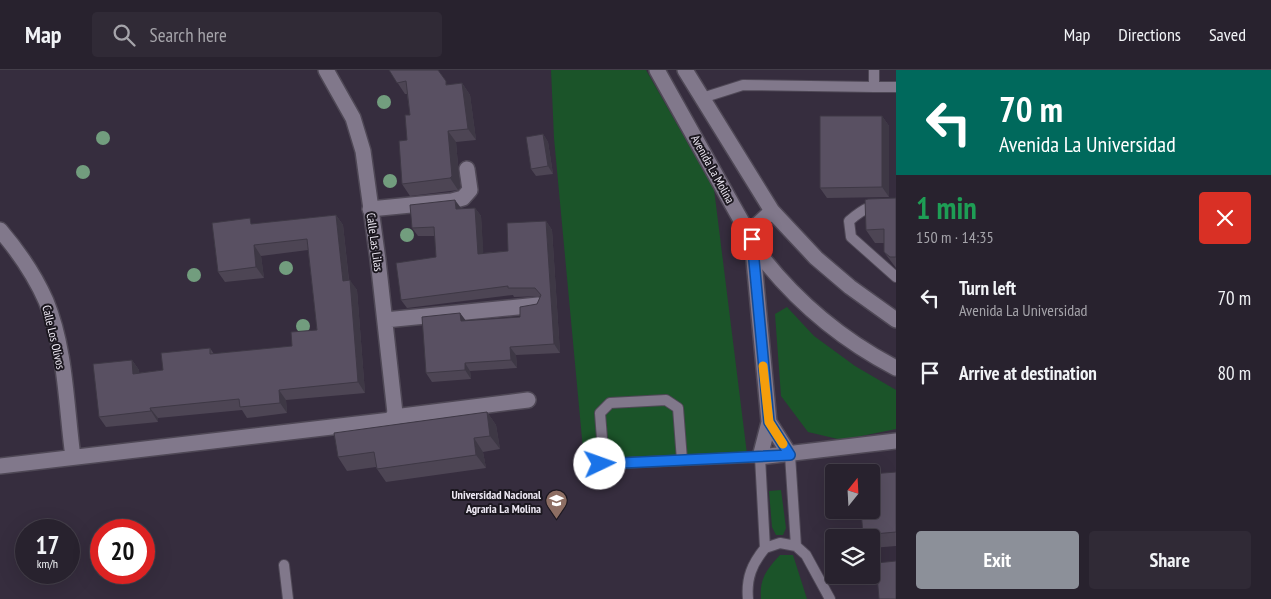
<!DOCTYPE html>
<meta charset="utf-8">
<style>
:root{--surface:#28222e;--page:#302a36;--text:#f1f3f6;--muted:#a5a4aa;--line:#443f4a;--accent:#8c9099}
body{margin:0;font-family:"PT Sans Narrow",sans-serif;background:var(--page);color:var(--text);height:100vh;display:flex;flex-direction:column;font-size:19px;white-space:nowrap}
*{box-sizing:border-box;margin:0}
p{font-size:16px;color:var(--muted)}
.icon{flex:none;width:28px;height:28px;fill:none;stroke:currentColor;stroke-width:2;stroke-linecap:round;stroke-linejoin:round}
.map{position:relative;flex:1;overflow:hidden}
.details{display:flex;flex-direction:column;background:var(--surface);width:375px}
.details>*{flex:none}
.top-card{background:#00695c;color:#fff;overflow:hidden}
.needle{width:32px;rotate:18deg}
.controls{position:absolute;left:825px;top:394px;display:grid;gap:10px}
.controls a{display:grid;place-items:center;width:55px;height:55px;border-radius:5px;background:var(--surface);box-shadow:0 5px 20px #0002,0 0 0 1px var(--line);font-size:25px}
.speed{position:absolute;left:15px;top:449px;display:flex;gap:10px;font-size:25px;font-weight:700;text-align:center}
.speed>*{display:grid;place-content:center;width:65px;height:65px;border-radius:50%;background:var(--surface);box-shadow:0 5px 20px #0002,0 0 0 1px var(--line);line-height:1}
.speed small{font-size:12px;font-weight:400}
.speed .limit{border:8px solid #d22;background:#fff;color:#111}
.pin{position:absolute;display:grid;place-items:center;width:42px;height:42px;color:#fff;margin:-21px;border-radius:10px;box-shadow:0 2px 8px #0006}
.me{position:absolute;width:55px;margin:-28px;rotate:87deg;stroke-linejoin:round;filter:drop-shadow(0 0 4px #0008)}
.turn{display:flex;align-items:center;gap:18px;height:105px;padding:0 20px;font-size:22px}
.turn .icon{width:65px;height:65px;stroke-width:2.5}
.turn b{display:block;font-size:35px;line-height:42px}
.round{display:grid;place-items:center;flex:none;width:52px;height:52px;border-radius:5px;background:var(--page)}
.summary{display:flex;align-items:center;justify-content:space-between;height:85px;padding:0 20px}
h1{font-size:30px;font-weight:800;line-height:38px;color:#1e9e55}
.primary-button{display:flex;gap:10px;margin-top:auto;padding:10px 20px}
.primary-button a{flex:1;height:58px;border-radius:5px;background:var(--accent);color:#fff;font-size:20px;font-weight:800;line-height:58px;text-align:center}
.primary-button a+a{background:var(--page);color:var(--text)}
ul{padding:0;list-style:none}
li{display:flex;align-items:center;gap:15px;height:75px;padding:0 20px}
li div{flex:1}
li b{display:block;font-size:19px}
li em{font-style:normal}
header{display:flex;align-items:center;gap:30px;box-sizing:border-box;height:70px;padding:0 25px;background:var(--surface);border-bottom:1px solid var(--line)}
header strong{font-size:24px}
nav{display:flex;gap:28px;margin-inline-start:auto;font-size:18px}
.search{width:350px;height:45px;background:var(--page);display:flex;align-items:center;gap:12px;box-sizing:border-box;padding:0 18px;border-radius:5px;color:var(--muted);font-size:19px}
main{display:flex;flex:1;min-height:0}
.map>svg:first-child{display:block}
.green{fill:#1b5429}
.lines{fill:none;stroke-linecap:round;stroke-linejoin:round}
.lane-casing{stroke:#4f4856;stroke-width:12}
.street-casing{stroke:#4f4856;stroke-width:18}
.secondary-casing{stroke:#4f4856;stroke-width:18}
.lane{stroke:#81788b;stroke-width:10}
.street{stroke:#81788b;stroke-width:15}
.secondary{stroke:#81788b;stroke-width:15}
.tree{fill:#729d7e}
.wall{fill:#4d4554}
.shaded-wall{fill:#3e3845}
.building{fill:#595062;stroke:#3e3845}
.route-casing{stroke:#114b97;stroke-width:12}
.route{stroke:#1a73e8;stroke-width:9}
.slow{stroke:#f59e0b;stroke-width:9}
.labels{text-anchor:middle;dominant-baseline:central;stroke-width:4;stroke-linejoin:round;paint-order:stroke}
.street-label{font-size:12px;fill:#ede8f3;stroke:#1b171f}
.poi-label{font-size:12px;font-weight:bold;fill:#ede8f3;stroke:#1b171f;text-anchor:end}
</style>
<header>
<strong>Map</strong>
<div class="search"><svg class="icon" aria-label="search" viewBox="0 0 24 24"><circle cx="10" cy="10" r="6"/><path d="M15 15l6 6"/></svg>Search here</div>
<nav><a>Map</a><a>Directions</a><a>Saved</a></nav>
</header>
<main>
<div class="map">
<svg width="896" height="529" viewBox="0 0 896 529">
<rect width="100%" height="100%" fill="#362d3e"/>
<path class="green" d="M551 0H646L714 119 747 384 584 390 554 68Z
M787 237 814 266 855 296 896 320V359L842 370 808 362 781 326 775 244Z
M781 420 786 458 783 465H776L772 457 769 421Z
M780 485H793L807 529H761C759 509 767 499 780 485Z"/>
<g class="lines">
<defs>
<path id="lane" d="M874 0V17H896
M702 28 743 15 874 17
M896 134C874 134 866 136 849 151L851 167 896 207
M790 385 796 476 806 485 830 529
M600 394 760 387 765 478C752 494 746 508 748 529
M604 394 600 343 610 333 666 330 678 338 682 390
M765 478 780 473 796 476
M284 495 288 529"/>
<path id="street" d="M370 139 452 131 463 128 470 120 467 99
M0 160C18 181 35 206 46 231 66 279 66 336 73 387
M752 169 769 352 760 387 896 371
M385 250 538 235
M394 347 528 330
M769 352 790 385
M0 396 391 350 395 343 378 190 363 81 353 48 326 0"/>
<path id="secondary" d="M657 0 761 186C797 232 844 271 896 298
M685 0 772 141 816 188 850 217 896 250
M752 169 758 154 772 141"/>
</defs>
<use href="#lane" class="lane-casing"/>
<use href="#street" class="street-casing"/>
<use href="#secondary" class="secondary-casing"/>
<use href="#lane" class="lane"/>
<use href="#street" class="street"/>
<use href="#secondary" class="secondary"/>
</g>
<g class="tree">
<circle cx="384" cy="32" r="7"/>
<circle cx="103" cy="68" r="7"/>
<circle cx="83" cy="102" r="7"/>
<circle cx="390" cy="111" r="7"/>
<circle cx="407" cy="165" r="7"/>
<circle cx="286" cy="198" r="7"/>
<circle cx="194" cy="205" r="7"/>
<circle cx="303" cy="256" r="7"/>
</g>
<path class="wall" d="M389 0 449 15 462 13 470 25 476 70 456 72 460 118 458 120 410 126 402 114 410 45 407 24H405Z
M882 46 889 56V127L827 128 820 118Z
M543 64 548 72 553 104 536 106 531 99Z
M896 128V198L884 182V173H875L866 160Z
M461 138H475L481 146 483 183 508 181 546 151 552 160 560 283 516 285 517 298 470 301 471 309 432 312 426 303 460 243 466 251 520 247 537 234 541 226 514 227 513 225 407 238 401 230 436 187 435 166H418L412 158Z
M336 145 343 155 349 210 357 220 365 323 286 330 287 343 247 348 242 340 158 348V352L106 357 99 347 132 290 139 300V303L163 300 210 278 214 284 292 276 317 260 308 180 261 186 264 208 225 212 218 202 254 154Z
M487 342 496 355 500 379 483 382 486 398 386 412 377 399 376 397 347 401 338 387Z
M896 402V476L872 478 871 477V468H865L863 465Z"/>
<path class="shaded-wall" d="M462 13 470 25 476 70 468 59Z
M882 46 889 56V127L882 117Z
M448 61 456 72 460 118 458 120 450 108Z
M543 64 548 72 553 104 548 96Z
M455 130 461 138 456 139Z
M475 138 481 146 484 192 478 184Z
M336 145 343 155 350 221 343 211Z
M546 151 552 160 560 283 554 274Z
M254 175 261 186 264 208 256 197Z
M350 210 357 220 365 323 358 312Z
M460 243 466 251H461Z
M510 277 516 285 517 298 511 290Z
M132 290 139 300 141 314 133 304Z
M465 293 470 301 471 309 465 300Z
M279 320 286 330 287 343 280 333Z
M150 338 158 348V352L151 341Z
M487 342 496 355 500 379 490 366Z
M474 368 483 382 486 398 476 385Z"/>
<path class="building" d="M389 0H438L446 11V15L462 13 468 59 448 61 452 106 450 108 402 114 399 71 407 70 405 45H410L406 11 397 13Z
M820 46H882V117L820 118Z
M543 64 548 96 531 99 526 67Z
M896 128V187H890L884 182V159L866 160 865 130 868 129Z
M455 130 456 139 475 138 478 184 508 181 507 153 546 151 554 274 510 277 511 290 465 293V300L426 303 422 247 460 243 461 251 520 247V237L537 234 541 225 535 218H508V216L401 230 396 193 436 187 434 157 412 158 410 135Z
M336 145 343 211 350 210 358 312 279 320 280 333 240 337 239 329 150 338 151 341 99 347 93 294 132 290 133 304 163 300 161 283 210 278V284L292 276 291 262 317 260 307 169 254 175 256 197 218 202 212 153 250 148 251 154Z
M487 342 490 366 474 368 476 385 377 399 374 382 338 387 334 363Z
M896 402V462L863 465 861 440H871V404Z
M896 491V529H879L876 493Z"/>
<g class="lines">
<defs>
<path id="route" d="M600 394 790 385 769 352 752 169"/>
</defs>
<use href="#route" class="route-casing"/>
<use href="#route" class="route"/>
<path class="slow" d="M763 296 769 352 783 374"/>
</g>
<defs>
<symbol id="university-pin" viewBox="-11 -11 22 30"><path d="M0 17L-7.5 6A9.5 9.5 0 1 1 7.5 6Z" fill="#8d6e63" stroke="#1b171f"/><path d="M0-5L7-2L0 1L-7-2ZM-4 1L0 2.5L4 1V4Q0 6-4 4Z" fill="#fff"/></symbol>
</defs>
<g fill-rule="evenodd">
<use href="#university-pin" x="544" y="418" width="25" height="34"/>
</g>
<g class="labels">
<g class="street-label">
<text transform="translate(713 99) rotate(61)">Avenida La Molina</text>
<text transform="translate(375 172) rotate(82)">Calle Las Lilas</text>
<text transform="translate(54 267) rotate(77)">Calle Los Olivos</text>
</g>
<g class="poi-label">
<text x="541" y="424">Universidad Nacional<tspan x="541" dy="14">Agraria La Molina</tspan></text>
</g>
</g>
</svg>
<div class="controls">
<a><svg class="needle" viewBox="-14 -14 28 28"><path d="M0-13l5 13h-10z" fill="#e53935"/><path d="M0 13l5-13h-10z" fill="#a5a4aa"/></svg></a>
<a><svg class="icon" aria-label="layers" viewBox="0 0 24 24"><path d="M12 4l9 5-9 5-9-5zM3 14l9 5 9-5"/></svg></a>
</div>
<div class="speed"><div>17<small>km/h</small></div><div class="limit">20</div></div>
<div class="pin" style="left:752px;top:169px;background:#d93025"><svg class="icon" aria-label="arrive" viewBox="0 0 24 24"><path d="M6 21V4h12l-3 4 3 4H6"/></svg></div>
<svg class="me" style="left:600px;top:394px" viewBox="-20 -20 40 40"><circle r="19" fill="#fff"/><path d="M0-13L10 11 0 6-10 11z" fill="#1a73e8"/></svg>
</div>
<section class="details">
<div class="top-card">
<div class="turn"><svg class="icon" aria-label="left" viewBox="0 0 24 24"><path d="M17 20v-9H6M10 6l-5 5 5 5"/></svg><div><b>70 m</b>Avenida La Universidad</div></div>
</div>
<div class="summary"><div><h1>1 min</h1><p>150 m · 14:35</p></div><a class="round" style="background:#d93025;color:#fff"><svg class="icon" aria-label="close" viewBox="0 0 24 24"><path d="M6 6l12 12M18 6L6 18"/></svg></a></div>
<ul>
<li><svg class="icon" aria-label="left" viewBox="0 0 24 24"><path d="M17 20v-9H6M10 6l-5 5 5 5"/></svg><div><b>Turn left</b><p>Avenida La Universidad</p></div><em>70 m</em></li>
<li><svg class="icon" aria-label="arrive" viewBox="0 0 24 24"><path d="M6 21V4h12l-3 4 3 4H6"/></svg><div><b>Arrive at destination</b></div><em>80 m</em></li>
</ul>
<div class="primary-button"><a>Exit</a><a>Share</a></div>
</section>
</main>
